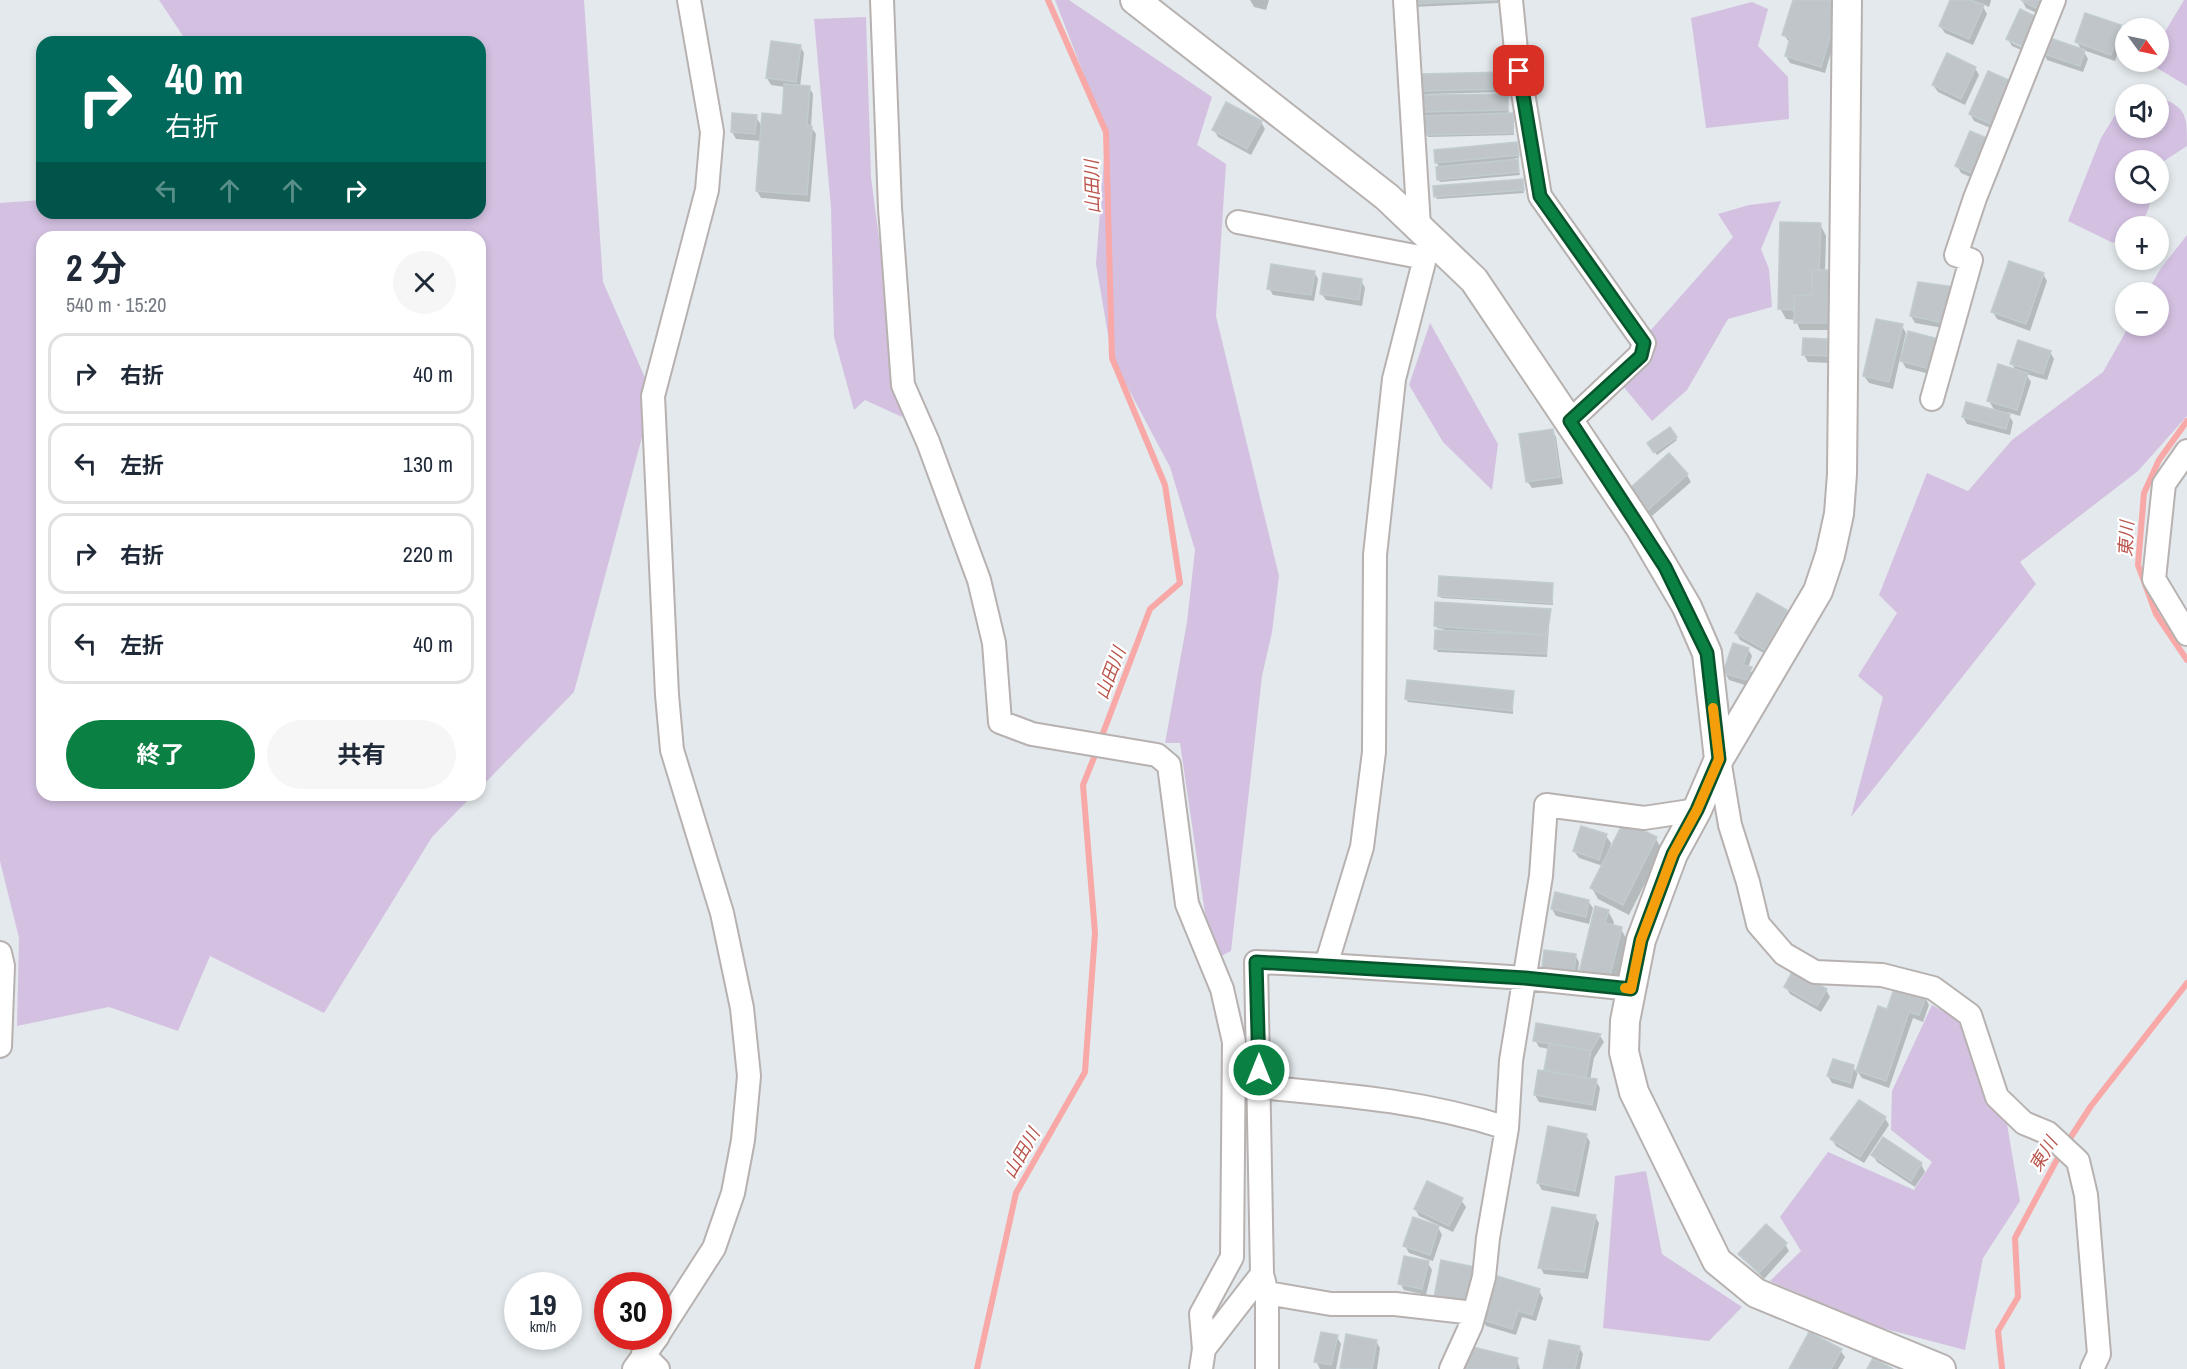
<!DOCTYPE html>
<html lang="ja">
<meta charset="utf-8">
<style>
:root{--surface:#fff;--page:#f6f6f7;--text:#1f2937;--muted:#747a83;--line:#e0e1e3;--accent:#0b8043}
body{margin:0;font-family:"Archivo Narrow","Noto Sans JP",sans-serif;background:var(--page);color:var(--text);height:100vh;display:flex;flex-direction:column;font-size:22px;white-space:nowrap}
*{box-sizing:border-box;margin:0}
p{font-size:20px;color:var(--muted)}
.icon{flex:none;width:33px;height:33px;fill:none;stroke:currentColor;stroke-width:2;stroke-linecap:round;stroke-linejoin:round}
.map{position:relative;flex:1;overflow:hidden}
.side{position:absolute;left:36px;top:231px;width:450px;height:570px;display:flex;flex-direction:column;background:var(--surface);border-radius:18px;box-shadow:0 3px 9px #0003}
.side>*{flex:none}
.guide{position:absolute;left:36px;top:36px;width:450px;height:183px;border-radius:18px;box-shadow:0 3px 9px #0003;background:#00695c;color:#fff;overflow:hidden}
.needle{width:39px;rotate:123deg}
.buttons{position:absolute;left:2115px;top:18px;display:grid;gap:12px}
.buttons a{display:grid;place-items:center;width:54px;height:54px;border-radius:50%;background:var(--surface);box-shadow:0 3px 9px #0003;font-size:30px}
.speed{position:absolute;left:504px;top:1272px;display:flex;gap:12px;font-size:30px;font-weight:700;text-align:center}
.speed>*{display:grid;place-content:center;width:78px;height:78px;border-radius:50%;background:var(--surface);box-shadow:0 3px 9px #0003;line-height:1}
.speed small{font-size:15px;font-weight:400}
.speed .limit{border:9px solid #d22;background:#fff;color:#111}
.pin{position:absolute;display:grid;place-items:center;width:51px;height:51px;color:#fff;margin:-26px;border-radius:12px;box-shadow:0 3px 9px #0006}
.me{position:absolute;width:66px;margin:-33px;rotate:0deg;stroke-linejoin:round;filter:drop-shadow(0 0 4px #0008)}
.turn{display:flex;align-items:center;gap:21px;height:126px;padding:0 30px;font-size:27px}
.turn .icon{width:78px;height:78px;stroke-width:2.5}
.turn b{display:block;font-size:42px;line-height:51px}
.lanes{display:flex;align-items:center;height:57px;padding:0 30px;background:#0003;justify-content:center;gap:30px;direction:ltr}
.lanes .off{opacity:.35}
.round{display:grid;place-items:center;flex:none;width:63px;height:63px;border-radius:32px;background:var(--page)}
.head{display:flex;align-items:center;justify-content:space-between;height:102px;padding:0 30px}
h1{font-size:36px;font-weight:700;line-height:45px}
.primary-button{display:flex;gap:12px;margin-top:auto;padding:12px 30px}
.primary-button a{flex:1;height:69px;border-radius:36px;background:var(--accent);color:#fff;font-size:24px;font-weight:700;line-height:69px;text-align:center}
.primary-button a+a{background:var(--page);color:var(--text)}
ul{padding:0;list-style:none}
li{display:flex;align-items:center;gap:18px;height:81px;margin:0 12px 9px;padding:0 18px;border:3px solid var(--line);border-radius:18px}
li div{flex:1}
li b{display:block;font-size:22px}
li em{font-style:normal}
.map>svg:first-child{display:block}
.green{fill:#d4c1e2}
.shadow{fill:#0003}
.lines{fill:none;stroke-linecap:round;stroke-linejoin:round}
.stream{stroke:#f8a8a7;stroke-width:6}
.building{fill:#bfc5c8;stroke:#c1ccd0;stroke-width:1.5}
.minor-casing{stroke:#b7b1b0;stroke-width:26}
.tertiary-casing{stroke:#b7b1b0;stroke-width:32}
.minor{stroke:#fff;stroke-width:22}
.tertiary{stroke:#fff;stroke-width:28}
.route-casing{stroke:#07532c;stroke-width:15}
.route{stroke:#0b8043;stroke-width:10}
.slow{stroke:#f59e0b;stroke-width:10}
.labels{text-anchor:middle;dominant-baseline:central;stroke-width:4.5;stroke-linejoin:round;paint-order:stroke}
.water-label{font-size:18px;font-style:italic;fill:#b9554c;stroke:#fff}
</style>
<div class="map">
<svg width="2187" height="1369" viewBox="0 0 2187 1369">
<rect width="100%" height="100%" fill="#e3e9ec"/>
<path class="green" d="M159 0H584L603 282 653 396 574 692 480 788V237H42V795H473L432 837 324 1013 210 956 178 1031 109 1007 17 1026 19 938 0 861V203L42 200V213H480V42H187Z
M1055 0H1069L1212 97 1197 145 1226 164 1216 316 1279 576 1272 632 1262 676 1231 951 1212 961 1180 743H1165L1187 622 1195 550 1170 467 1112 358 1096 264 1106 132Z
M2184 0H2187V86L2147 62H2158L2159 42Z
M1752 2 1768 9 1758 46 1788 77 1789 119 1706 128 1691 18Z
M866 17 871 177 902 417 865 400 854 410 834 337 831 208 814 19Z
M2159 97C2187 108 2187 115 2187 146L2161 163 2159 170 2158 160H2126V194H2152C2148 211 2146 226 2126 226L2125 234 2113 243 2068 221 2101 138 2125 99 2126 128H2158Z
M1781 201 1761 249 1769 269 1772 307 1728 319 1687 390 1652 421 1622 385 1656 348 1650 331 1733 237 1718 214 1749 205Z
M2187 235V416L2138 471 2020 562 2036 584 1851 817 1883 697 1858 676 1897 613 1879 595 1927 473 1968 491 2012 440 2103 372 2129 326H2158V292H2147L2161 268Z
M1430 323 1498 444 1492 490 1443 442 1409 385Z
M1932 1005 1963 1022 1985 1100 2007 1124 2020 1201 1983 1258 1965 1350 1878 1327 1770 1281 1801 1251 1780 1217 1828 1152 1914 1190 1932 1162 1891 1130 1892 1091Z
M1646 1171 1662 1254 1742 1307 1709 1341 1603 1328 1615 1176Z"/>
<path class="shadow" d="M1250 0H1269L1266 10 1254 7Z
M1412 0H1498V3L1413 7Z
M1794 0H1825L1843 11 1825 73 1790 63 1786 56 1790 43 1784 35Z
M1951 0H1991L1989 7 1981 3 1987 14 1973 45 1945 33 1940 26Z
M2022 0H2058L2049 19 2026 8Z
M2120 27 2124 34 2115 61 2083 50 2088 59 2083 72 2047 60 2043 52 2012 40V43L2041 56 2040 58 2012 46 2008 39 2049 40 2082 51 2077 42Z
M800 46 804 53 800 87H809L813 94 811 127 816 134 810 202 761 198 757 191 762 141 736 139 732 132 756 117 763 128 783 117 785 87 771 85 767 78Z
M1975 68 1979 75 1965 105 1938 92 1933 85Z
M1989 73 2004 134 1974 121 1970 114Z
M1505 74 1507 92 1427 94V97L1507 95 1509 115 1514 118V135L1428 137 1421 91Z
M1261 122 1265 129 1251 155 1218 137 1214 130Z
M1516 144 1519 158H1515L1520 175 1440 182 1438 179 1440 168 1436 162Z
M2001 151 1987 184 1961 173 1957 165Z
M1522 181 1524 193 1437 199 1436 196Z
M1820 224 1826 236 1825 271 1835 330H1800L1796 320 1786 319 1780 308Z
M1314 272 1318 279 1314 301 1273 295 1269 288Z
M2043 274 2047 281 2030 331 1997 319 1993 312Z
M1361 280 1365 288 1362 306 1326 300 1321 293Z
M1919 284 1949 329 1915 323 1911 316Z
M1902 326 1906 333 1901 354 1904 355 1909 333 1938 376 1906 368 1900 358 1893 389 1869 383 1864 376Z
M1804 339 1826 340 1831 347 1830 363 1808 362 1804 355Z
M2050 352 2054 359 2047 380 2026 374 2031 382 2020 416 2007 412 2013 422 2010 435 1967 424 1963 417 1995 411 1989 401 2016 371 2012 364Z
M1669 429 1677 440 1657 455 1649 443Z
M1552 430 1556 437 1563 484 1532 488 1527 481Z
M1687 475 1691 482 1652 516 1635 496Z
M1552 584 1553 605 1441 598 1439 595Z
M1550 610 1547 657 1438 652 1436 649 1444 629 1437 628 1435 625Z
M1786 611 1790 618 1769 656 1740 640 1736 633Z
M1748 649 1752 656 1748 668 1755 676 1751 687 1729 680 1725 673Z
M1513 693V714L1408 702 1406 699Z
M1606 836 1611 843 1608 855 1656 839 1662 850 1629 915 1598 899 1592 888 1603 866 1579 858 1574 851Z
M1588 901 1593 908 1589 924 1556 916 1552 909Z
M1608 911 1614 922 1613 927 1621 929 1627 940 1615 990 1587 984Z
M1575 955 1579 962 1577 979 1547 974 1543 967Z
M1786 987 1826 990 1830 997 1821 1012 1790 994Z
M1925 997 1929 1005 1923 1022 1913 1018 1889 1088 1862 1078 1858 1072 1853 1089 1832 1083 1828 1076 1853 1067 1857 1073 1879 1008 1888 1011Z
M1600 1036 1604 1042 1594 1058 1590 1080 1596 1081 1600 1088 1596 1111 1539 1102 1535 1095 1545 1072 1549 1049 1539 1047 1535 1040Z
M1885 1118 1889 1125 1864 1163 1836 1146 1832 1139Z
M1586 1135 1590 1142 1579 1197 1542 1190 1538 1183Z
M1884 1140 1921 1164 1925 1172 1915 1187 1877 1162 1873 1155Z
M1461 1200 1466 1207 1453 1232 1419 1216 1415 1209Z
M1595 1216 1599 1223 1588 1279 1544 1274 1540 1267Z
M1438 1227 1442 1235 1433 1261 1409 1253 1405 1246Z
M1785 1244 1789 1251 1764 1279 1740 1254Z
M1428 1263 1432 1270 1426 1295 1404 1290 1400 1283Z
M1539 1291 1543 1298 1536 1321 1522 1317 1516 1335 1486 1326 1482 1318Z
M1337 1337 1341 1344 1336 1369H1320L1316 1361Z
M1376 1341 1380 1348 1377 1369H1342Z
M1579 1347 1583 1354 1580 1369H1545Z
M1840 1350 1845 1357 1838 1369H1791Z
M1517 1360 1520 1369H1464Z"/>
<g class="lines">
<path class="stream" d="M1048 0 1106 132 1112 358 1165 485 1180 583 1150 609 1100 741
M2187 421 2159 460 2144 493 2138 565 2156 614 2187 660
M2067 1143 2091 1106 2187 983
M2002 1368 1998 1331 2018 1297 2015 1238 2061 1152
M977 1369 1016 1193 1085 1072 1095 933 1083 785 1097 750"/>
</g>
<path class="building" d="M1410 0H1497L1410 4Z
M1793 0H1831L1840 3 1821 67 1785 56 1790 38 1782 35Z
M1950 0H1971L1984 5 1969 39 1939 26Z
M2021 0H2051L2045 13Z
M2020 9 2049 23 2036 52 2006 39Z
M2085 13 2121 25 2111 55 2075 42Z
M2047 37 2085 50 2080 66 2041 53Z
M771 41 801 45 796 82 766 78Z
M1947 53 1976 67 1961 99 1932 85Z
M1988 71 2020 85 2000 128 1969 114Z
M1506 72V89L1419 91V74Z
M784 84 810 86 807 125 812 126 807 195 756 191 762 113 782 115Z
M1508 94V110L1422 112V95Z
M1226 102 1262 121 1247 149 1212 130Z
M732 113 757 115 755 134 731 132Z
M1513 113V133L1425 135 1424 116Z
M1970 131 1998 143 1983 178 1955 166Z
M1517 142 1519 155 1435 163 1434 150Z
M1518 159 1519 172 1437 180 1436 167Z
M1523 179 1524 190 1434 197 1433 186Z
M1780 222 1821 223 1819 270H1812V295L1794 296V310L1778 309Z
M2009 261 2044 273 2026 324 1991 312Z
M1271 264 1315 271 1311 295 1267 289Z
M1812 270H1832V323H1794V296L1812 295Z
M1323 273 1362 279 1359 300 1320 294Z
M1918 282 1954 287 1945 323 1910 316Z
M1876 319 1903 324 1889 382 1863 376Z
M1908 331 1942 340 1934 370 1900 361Z
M1803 338 1827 339V356L1802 355Z
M2018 340 2051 351 2043 374 2010 364Z
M1998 364 2028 373 2017 410 1987 401Z
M1966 402 2010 414 2006 429 1962 417Z
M1670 427 1677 437 1654 453 1647 443Z
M1553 429 1560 477 1526 482 1519 434Z
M1669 453 1688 474 1648 510 1629 489Z
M1439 576 1553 583 1552 603 1438 596Z
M1757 593 1787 610 1765 650 1735 633Z
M1435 602 1551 609 1547 635 1434 626Z
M1435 630 1547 635 1546 654 1434 649Z
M1733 643 1749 648 1743 665 1752 667 1747 680 1723 673Z
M1407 680 1514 691 1512 711 1405 699Z
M1624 821 1657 837 1623 905 1590 888Z
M1581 826 1607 834 1599 860 1573 851Z
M1555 892 1589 900 1586 917 1551 909Z
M1595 906 1609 910 1605 923 1622 927 1609 980 1579 973Z
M1544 950 1576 954 1574 972 1542 968Z
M1793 970 1827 989 1817 1006 1784 987Z
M1895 986 1926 996 1919 1015 1909 1012 1886 1081 1856 1071 1878 1006 1887 1009Z
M1536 1023 1601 1034 1591 1051 1533 1041Z
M1549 1043 1591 1051 1586 1078 1544 1070Z
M1833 1059 1854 1065 1850 1083 1827 1076Z
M1538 1070 1597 1079 1592 1105 1534 1095Z
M1859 1100 1886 1117 1860 1157 1830 1139Z
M1548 1126 1587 1134 1575 1191 1537 1183Z
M1883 1137 1922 1163 1911 1181 1871 1155Z
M1427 1181 1463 1198 1449 1226 1414 1209Z
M1552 1207 1596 1215 1584 1272 1538 1268Z
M1413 1217 1439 1226 1430 1255 1403 1246Z
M1766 1224 1787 1243 1759 1273 1738 1254Z
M1404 1256 1429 1261 1422 1289 1398 1284Z
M1441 1260 1475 1267 1468 1310 1433 1303Z
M1494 1275 1540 1289 1532 1315 1518 1311 1512 1329 1480 1319Z
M1321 1332 1338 1335 1331 1365 1314 1362Z
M1809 1332 1842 1349 1831 1369H1789Z
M1346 1334 1377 1340 1372 1369 1340 1368Z
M1549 1340 1580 1346 1575 1369H1543Z
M1469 1346 1518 1358 1515 1369H1463Z
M1873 1358 1893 1369H1867Z"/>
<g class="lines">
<defs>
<path id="minor" d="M882 0 890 208 903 385 928 442 979 580 994 643 1000 722 1032 734 1157 755 1169 765 1187 904 1222 989 1234 1042 1232 1257 1201 1314 1204 1349 1201 1369
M1405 0 1419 226
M1511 0 1516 50 1540 196 1644 343 1640 355 1570 421
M1238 222 1425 258
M1932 399 1971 260 1956 255 1975 198 2054 0
M2187 451 2164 484 2154 579 2187 634
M1719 759 1730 825 1748 882 1758 924 1784 954 1815 972 1882 975 1933 988 1970 1015 1997 1097 2024 1123 2048 1133 2078 1161 2086 1195 2099 1354 2092 1369
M0 953 3 966 0 1046
M1326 965 1525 978 1631 989
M1259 1087C1345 1095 1424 1101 1507 1128
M1262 1274 1267 1293 1331 1304H1395L1474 1313
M1267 1293V1369
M658 1335 714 1248 733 1193 743 1140 749 1076 742 1008 722 913 672 750 667 695 653 396 707 190 712 132 689 0
M1204 1349 1262 1274 1256 962 1326 965 1362 847 1374 752 1375 555 1394 379 1425 258 1438 243
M643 1354 658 1369
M634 1369 658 1336
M1451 1369 1471 1325 1484 1277 1488 1238 1507 1128 1511 1061 1541 876 1546 805 1644 818 1697 810"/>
<path id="tertiary" d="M1135 0 1387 197 1474 280 1640 527 1687 607 1707 653 1719 759
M1847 0 1842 474 1839 514 1830 555 1818 591 1719 759 1697 810 1673 854 1641 940 1625 1021 1624 1052 1634 1092 1717 1261 1756 1293 1941 1369"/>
</defs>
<use href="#minor" class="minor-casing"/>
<use href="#tertiary" class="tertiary-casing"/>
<use href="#minor" class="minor"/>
<use href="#tertiary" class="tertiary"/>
</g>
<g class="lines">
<defs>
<path id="route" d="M1259 1070 1256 962 1525 978 1631 989 1641 940 1673 854 1697 810 1719 759 1707 653 1665 567 1570 421 1641 356 1644 343 1540 196 1519 71"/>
</defs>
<use href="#route" class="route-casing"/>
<use href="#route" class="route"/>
<path class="slow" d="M1625 988 1631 989 1641 940 1673 854 1697 810 1719 759 1713 708"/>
</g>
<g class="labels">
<g class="water-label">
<text transform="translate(1092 187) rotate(-92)">山田川</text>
<text transform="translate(2126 539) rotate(-87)">東川</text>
<text transform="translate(1110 673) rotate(-69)">山田川</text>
<text transform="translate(1021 1153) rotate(-60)">山田川</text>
<text transform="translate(2043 1154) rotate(-59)">東川</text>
</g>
</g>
</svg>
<div class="buttons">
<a><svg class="needle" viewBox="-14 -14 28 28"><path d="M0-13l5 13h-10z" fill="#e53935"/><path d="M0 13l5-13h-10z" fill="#747a83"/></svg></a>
<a><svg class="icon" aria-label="sound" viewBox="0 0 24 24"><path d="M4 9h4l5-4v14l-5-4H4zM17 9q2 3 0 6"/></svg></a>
<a><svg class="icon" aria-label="search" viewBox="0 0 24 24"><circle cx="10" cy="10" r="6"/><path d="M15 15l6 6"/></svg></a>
<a>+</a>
<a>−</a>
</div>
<div class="speed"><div>19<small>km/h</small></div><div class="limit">30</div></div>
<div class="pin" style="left:1519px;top:71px;background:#d93025"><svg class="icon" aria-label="arrive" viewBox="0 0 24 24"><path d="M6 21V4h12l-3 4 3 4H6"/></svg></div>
<svg class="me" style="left:1259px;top:1070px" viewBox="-20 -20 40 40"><circle r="17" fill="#0b8043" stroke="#fff" stroke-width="3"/><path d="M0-11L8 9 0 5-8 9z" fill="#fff"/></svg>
<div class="guide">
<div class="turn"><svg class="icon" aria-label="right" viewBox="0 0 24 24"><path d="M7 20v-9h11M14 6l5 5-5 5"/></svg><div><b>40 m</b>右折</div></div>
<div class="lanes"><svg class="icon off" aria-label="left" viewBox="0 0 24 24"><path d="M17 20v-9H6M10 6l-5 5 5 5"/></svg><svg class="icon off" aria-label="ahead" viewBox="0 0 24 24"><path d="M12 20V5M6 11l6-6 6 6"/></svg><svg class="icon off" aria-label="ahead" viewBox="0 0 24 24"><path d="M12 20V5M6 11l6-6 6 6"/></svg><svg class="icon" aria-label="right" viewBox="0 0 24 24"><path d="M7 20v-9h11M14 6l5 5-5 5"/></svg></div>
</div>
<section class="side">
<div class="head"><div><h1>2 分</h1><p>540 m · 15:20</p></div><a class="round"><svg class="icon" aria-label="close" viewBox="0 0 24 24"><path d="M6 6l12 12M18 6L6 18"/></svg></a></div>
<ul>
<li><svg class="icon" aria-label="right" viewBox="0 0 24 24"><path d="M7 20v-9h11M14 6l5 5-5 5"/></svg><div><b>右折</b></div><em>40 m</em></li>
<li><svg class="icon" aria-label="left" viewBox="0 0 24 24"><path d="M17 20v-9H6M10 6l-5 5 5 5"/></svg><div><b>左折</b></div><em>130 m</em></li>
<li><svg class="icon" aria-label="right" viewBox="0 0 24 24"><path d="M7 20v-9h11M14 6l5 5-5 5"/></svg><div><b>右折</b></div><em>220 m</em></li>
<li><svg class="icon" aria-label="left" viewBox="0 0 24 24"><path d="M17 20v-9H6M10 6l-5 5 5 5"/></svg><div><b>左折</b></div><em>40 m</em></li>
</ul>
<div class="primary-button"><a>終了</a><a>共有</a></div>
</section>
</div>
